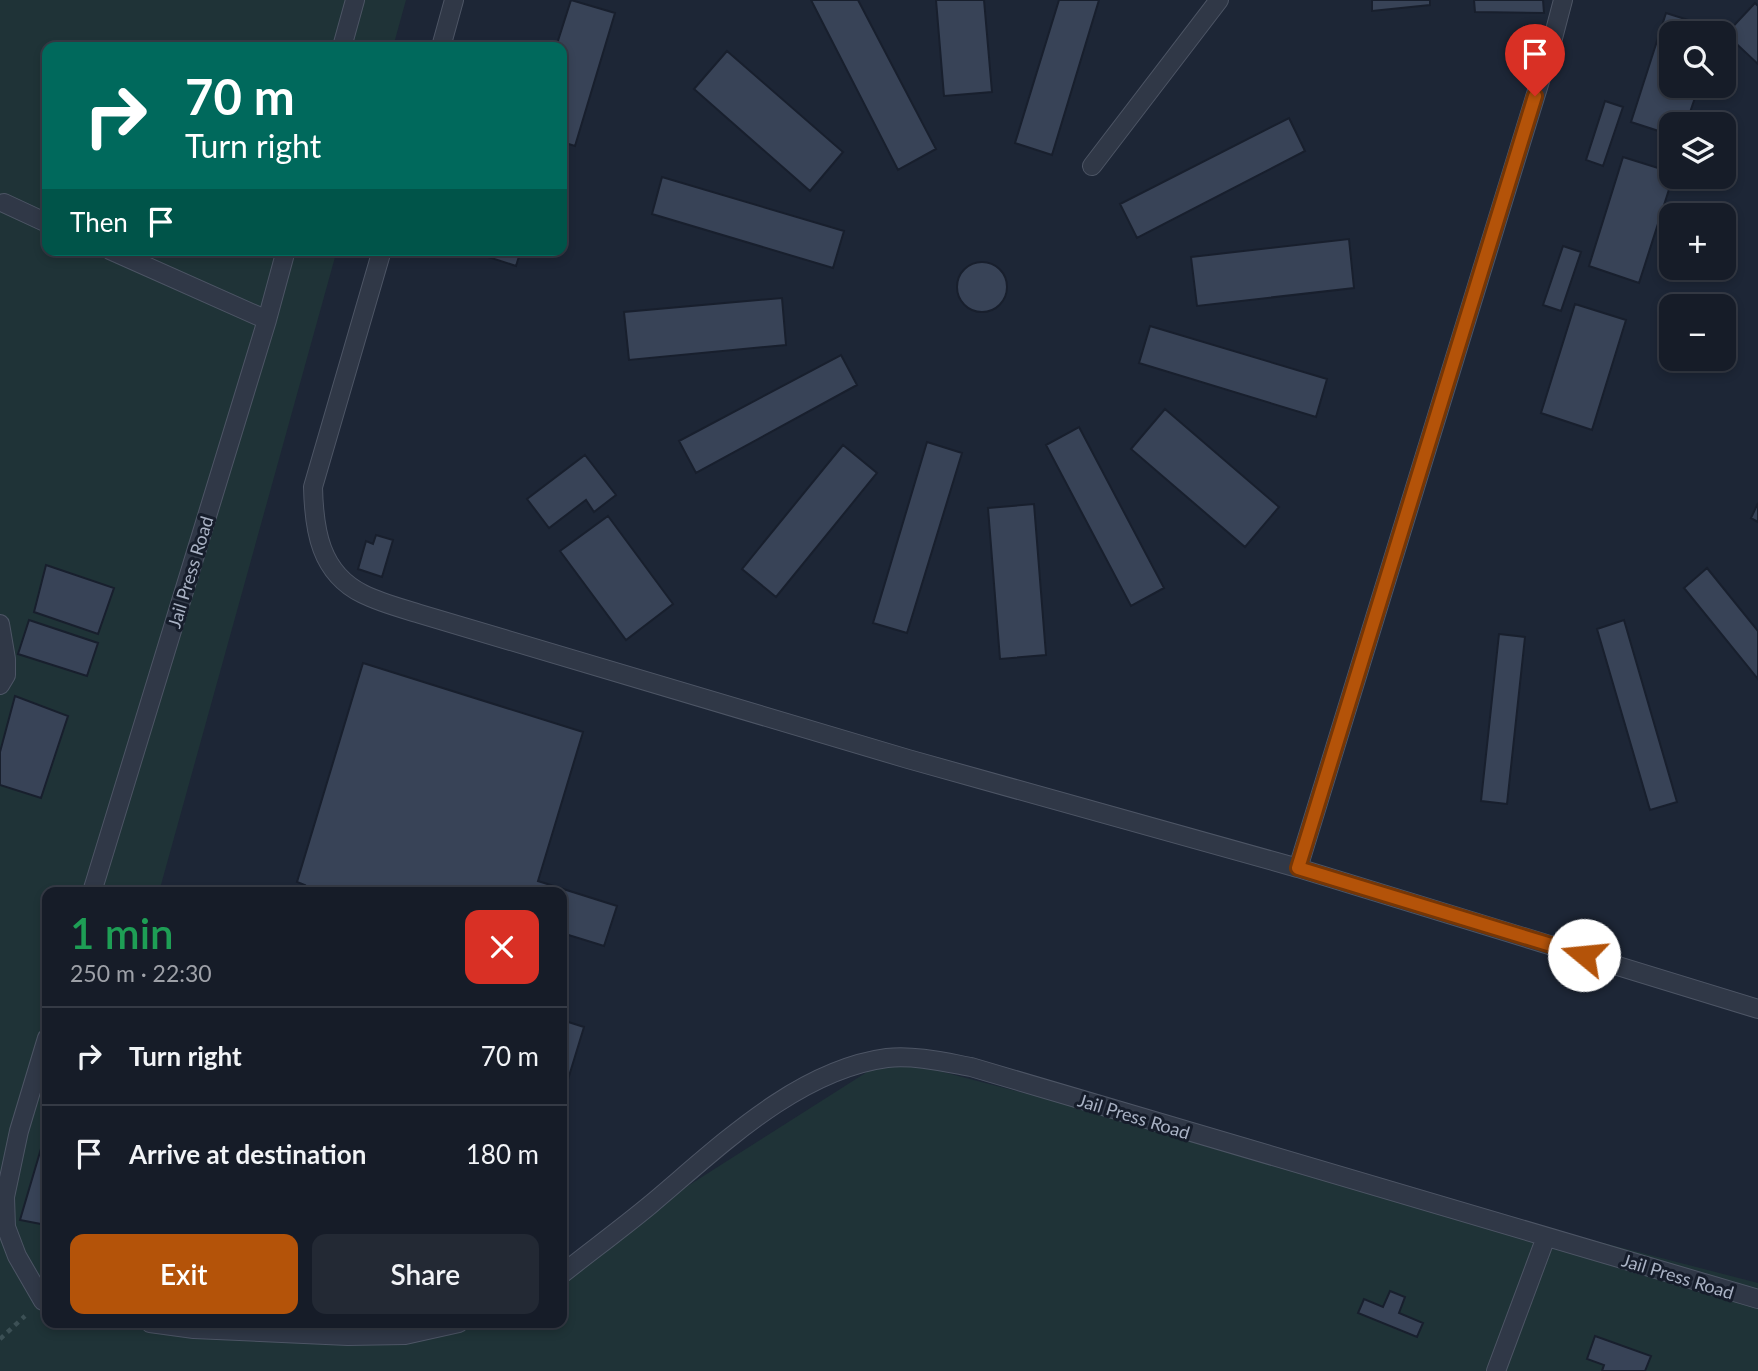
<!DOCTYPE html>
<meta charset="utf-8">
<style>
:root{--surface:#161c28;--page:#232934;--text:#f1f3f6;--muted:#9ea1a8;--line:#353a45;--accent:#b45309}
body{margin:0;font-family:Lato,sans-serif;background:var(--page);color:var(--text);height:100vh;display:flex;flex-direction:column;font-size:26px;white-space:nowrap}
*{box-sizing:border-box;margin:0}
p{font-size:23px;color:var(--muted)}
.icon{flex:none;width:38px;height:38px;fill:none;stroke:currentColor;stroke-width:2;stroke-linecap:round;stroke-linejoin:round}
.map{position:relative;flex:1;overflow:hidden}
.side{position:absolute;left:42px;top:887px;width:525px;height:441px;display:flex;flex-direction:column;background:var(--surface);border-radius:14px;box-shadow:0 4px 10px #0003,0 0 0 2px var(--line)}
.side>*{flex:none}
.hud{position:absolute;left:42px;top:42px;width:525px;height:214px;border-radius:14px;box-shadow:0 4px 10px #0003,0 0 0 2px var(--line);background:#00695c;color:#fff;overflow:hidden}
.buttons{position:absolute;left:1659px;top:21px;display:grid;gap:14px}
.buttons a{display:grid;place-items:center;width:77px;height:77px;border-radius:14px;background:var(--surface);box-shadow:0 4px 10px #0003,0 0 0 2px var(--line);font-size:35px}
.pin{position:absolute;display:grid;place-items:center;width:60px;height:60px;color:#fff;margin:-72px -30px;border-radius:50% 50% 50% 0;rotate:-45deg;box-shadow:0 0 7px #0007}
.pin .icon{rotate:45deg}
.me{position:absolute;width:77px;margin:-38px;rotate:287deg;stroke-linejoin:round;filter:drop-shadow(0 0 5px #0008)}
.turn{display:flex;align-items:center;gap:24px;height:147px;padding:0 28px;font-size:32px}
.turn .icon{width:91px;height:91px;stroke-width:2.5}
.turn b{display:block;font-size:49px;line-height:60px}
.then{display:flex;align-items:center;height:66px;padding:0 28px;background:#0003;gap:14px;font-size:26px}
.round{display:grid;place-items:center;flex:none;width:74px;height:74px;border-radius:14px;background:var(--page)}
.overview{display:flex;align-items:center;justify-content:space-between;height:119px;padding:0 28px}
h1{font-size:42px;font-weight:600;line-height:52px;color:#1e9e55}
.button{display:flex;gap:14px;margin-top:auto;padding:14px 28px}
.button a{flex:1;height:80px;border-radius:14px;background:var(--accent);color:#fff;font-size:28px;font-weight:600;line-height:80px;text-align:center}
.button a+a{background:var(--page);color:var(--text)}
ul{padding:0;list-style:none}
li{display:flex;align-items:center;gap:21px;height:98px;padding:0 28px;border-top:2px solid var(--line)}
li div{flex:1}
li b{display:block;font-size:26px}
li em{font-style:normal}
.map>svg:first-child{display:block}
.green{fill:#1f3337}
.building{fill:#384357;stroke:#181f2d;stroke-width:2}
.lines{fill:none;stroke-linecap:round;stroke-linejoin:round}
.service-casing{stroke:#4d5565;stroke-width:20}
.path{stroke:#3c5055;stroke-width:4.5;stroke-dasharray:5 5;stroke-linecap:butt}
.service{stroke:#303847;stroke-width:18}
.route-casing{stroke:#753606;stroke-width:18}
.route{stroke:#b45309;stroke-width:12}
.labels{text-anchor:middle;dominant-baseline:central;stroke-width:6;stroke-linejoin:round;paint-order:stroke}
.street-label{font-size:18px;fill:#a9b2c4;stroke:#161d2b}
</style>
<div class="map">
<svg width="1758" height="1371" viewBox="0 0 1758 1371">
<rect width="100%" height="100%" fill="#1d2636"/>
<path class="green" d="M0 0H406L393 47H47V250H337L159 892H47V1323H562V1266L889 1058 1758 1283V1371H0Z"/>
<path class="building" d="M571 0 615 13 575 146 562 142V47H556Z
M811 0H858L936 149 898 170Z
M936 0H984L992 92 944 96Z
M1059 0H1099L1052 155 1015 143Z
M1372 0H1430V5L1372 11Z
M1474 0H1543L1544 13 1475 12Z
M1755 3 1758 6V64L1726 34Z
M1666 13 1717 29 1715 33H1671V86H1699L1686 124H1671V135L1631 122Z
M727 51 843 152 810 191 694 89Z
M1605 101 1623 107 1603 166 1586 160Z
M1289 118 1305 151 1137 238 1120 204Z
M1623 157 1671 172V177H1673L1639 283 1589 266Z
M662 177 844 231 833 268 652 214Z
M1349 239 1354 288 1197 306 1191 257Z
M1563 246 1581 252 1561 311 1543 305Z
M480 250H521L516 266 479 254Z
M957 287a25 25 0 1 1 50 0a25 25 0 1 1-50 0Z
M782 298 786 345 629 360 624 312Z
M1575 304 1626 320 1592 430 1541 413Z
M1150 326 1327 379 1316 417 1139 363Z
M841 355 857 385 696 473 679 441Z
M1165 409 1279 507 1245 547 1131 449Z
M1079 427 1164 588 1131 606 1046 445Z
M927 442 962 453 907 633 873 623Z
M843 445 877 473 776 597 742 569Z
M585 455 616 495 594 512 586 500 549 528 527 499Z
M1758 503V522L1751 518Z
M1034 504 1046 655 1000 659 988 508Z
M608 516 673 604 626 640 560 551Z
M376 535 393 540 382 577 358 569 366 541 373 544Z
M46 565 114 588 98 634 34 612Z
M1707 568 1758 631V679L1684 588Z
M29 620 98 643 87 676 18 654Z
M1624 620 1677 802 1650 810 1597 629Z
M1499 634 1525 637 1507 804 1481 801Z
M363 663 583 732 538 881 617 906 604 946 562 933V892H303L305 885 297 882Z
M15 696 68 716 41 798 0 785V752Z
M562 1020 584 1027 562 1099Z
M45 1135H47V1204L41 1224 20 1220Z
M1390 1291 1405 1297 1399 1313 1423 1323 1417 1337 1358 1313 1364 1299 1383 1307Z
M1595 1336 1651 1356 1645 1371H1602L1604 1365 1587 1359Z"/>
<g class="lines">
<defs>
<path id="service" d="M342 47 355 0
M441 47 454 0
M1092 166 1219 0
M4 203 47 223
M110 250 267 320
M382 250 313 487C314 530 320 573 363 594 381 603 401 608 420 614L908 759 1298 868 1758 1009
M0 624 6 659V675L0 685
M1298 868 1552 42 1563 0
M92 892 267 320 286 250
M47 1038 19 1131 5 1197 6 1227 17 1256 43 1301 47 1302
M562 1274C591 1251 621 1229 650 1205 717 1149 796 1070 887 1058 914 1055 944 1062 971 1067L1758 1299
M150 1323 194 1329 348 1336 405 1335 459 1323
M1496 1371 1546 1237"/>
</defs>
<use href="#service" class="service-casing"/>
<path class="path" d="M0 1339 25 1316"/>
<use href="#service" class="service"/>
</g>
<g class="lines">
<defs>
<path id="route" d="M1535 96 1298 868 1584 955"/>
</defs>
<use href="#route" class="route-casing"/>
<use href="#route" class="route"/>
</g>
<g class="labels">
<g class="street-label">
<text transform="translate(190 572) rotate(-73)">Jail Press Road</text>
<text transform="translate(1134 1116) rotate(17)">Jail Press Road</text>
<text transform="translate(1678 1276) rotate(17)">Jail Press Road</text>
</g>
</g>
</svg>
<div class="buttons">
<a><svg class="icon" aria-label="search" viewBox="0 0 24 24"><circle cx="10" cy="10" r="6"/><path d="M15 15l6 6"/></svg></a>
<a><svg class="icon" aria-label="layers" viewBox="0 0 24 24"><path d="M12 4l9 5-9 5-9-5zM3 14l9 5 9-5"/></svg></a>
<a>+</a>
<a>−</a>
</div>
<div class="pin" style="left:1535px;top:96px;background:#d93025"><svg class="icon" aria-label="arrive" viewBox="0 0 24 24"><path d="M6 21V4h12l-3 4 3 4H6"/></svg></div>
<svg class="me" style="left:1584px;top:955px" viewBox="-20 -20 40 40"><circle r="19" fill="#fff"/><path d="M0-13L10 11 0 6-10 11z" fill="#b45309"/></svg>
<div class="hud">
<div class="turn"><svg class="icon" aria-label="right" viewBox="0 0 24 24"><path d="M7 20v-9h11M14 6l5 5-5 5"/></svg><div><b>70 m</b>Turn right</div></div>
<div class="then">Then<svg class="icon" aria-label="arrive" viewBox="0 0 24 24"><path d="M6 21V4h12l-3 4 3 4H6"/></svg></div>
</div>
<section class="side">
<div class="overview"><div><h1>1 min</h1><p>250 m · 22:30</p></div><a class="round" style="background:#d93025;color:#fff"><svg class="icon" aria-label="close" viewBox="0 0 24 24"><path d="M6 6l12 12M18 6L6 18"/></svg></a></div>
<ul>
<li><svg class="icon" aria-label="right" viewBox="0 0 24 24"><path d="M7 20v-9h11M14 6l5 5-5 5"/></svg><div><b>Turn right</b></div><em>70 m</em></li>
<li><svg class="icon" aria-label="arrive" viewBox="0 0 24 24"><path d="M6 21V4h12l-3 4 3 4H6"/></svg><div><b>Arrive at destination</b></div><em>180 m</em></li>
</ul>
<div class="button"><a>Exit</a><a>Share</a></div>
</section>
</div>
